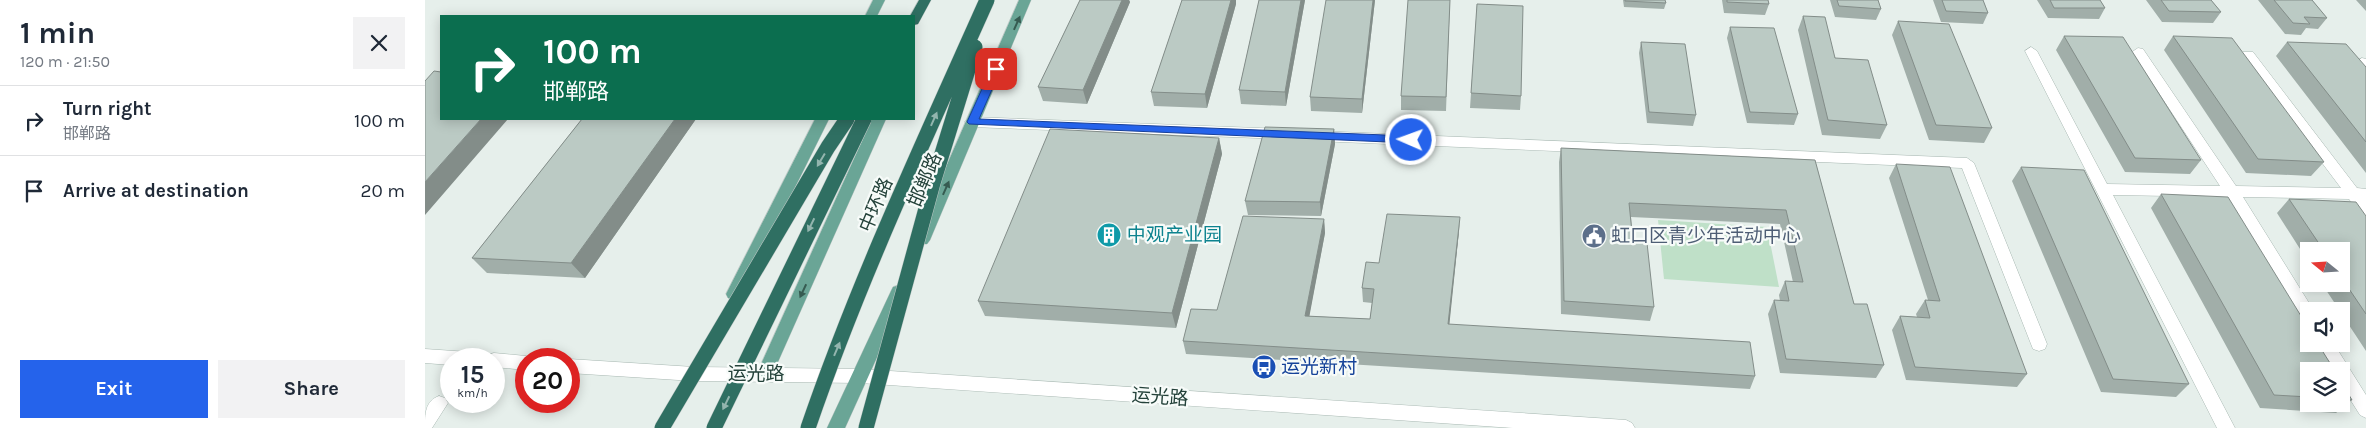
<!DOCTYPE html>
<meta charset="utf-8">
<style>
:root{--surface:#fff;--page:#f2f2f3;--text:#1f2937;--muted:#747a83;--line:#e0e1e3;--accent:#2563eb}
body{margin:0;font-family:Karla,"Noto Sans SC",sans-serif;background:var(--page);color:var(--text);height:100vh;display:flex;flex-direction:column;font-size:19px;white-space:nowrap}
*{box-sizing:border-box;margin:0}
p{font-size:16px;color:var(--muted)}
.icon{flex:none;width:28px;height:28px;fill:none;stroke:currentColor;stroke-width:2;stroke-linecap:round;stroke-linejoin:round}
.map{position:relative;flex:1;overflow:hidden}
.sheet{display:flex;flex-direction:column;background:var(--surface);width:425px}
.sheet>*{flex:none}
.hud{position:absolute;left:15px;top:15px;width:475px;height:105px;border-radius:0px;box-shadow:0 2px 12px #0003;background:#0b6e4f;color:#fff;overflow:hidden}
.needle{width:32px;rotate:288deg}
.controls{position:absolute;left:1875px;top:242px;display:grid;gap:10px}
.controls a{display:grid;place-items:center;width:50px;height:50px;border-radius:0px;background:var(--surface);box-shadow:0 2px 12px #0003;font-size:25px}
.speed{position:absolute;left:15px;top:348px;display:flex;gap:10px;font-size:25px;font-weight:700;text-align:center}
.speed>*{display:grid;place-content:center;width:65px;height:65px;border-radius:50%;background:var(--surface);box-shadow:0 2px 12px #0003;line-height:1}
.speed small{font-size:12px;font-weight:400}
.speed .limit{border:8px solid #d22;background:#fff;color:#111}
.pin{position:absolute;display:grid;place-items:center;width:42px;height:42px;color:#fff;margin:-21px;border-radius:10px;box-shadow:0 2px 8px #0006}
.me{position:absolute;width:55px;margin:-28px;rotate:272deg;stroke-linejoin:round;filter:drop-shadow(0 0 4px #0008)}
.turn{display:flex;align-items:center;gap:18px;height:105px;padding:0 20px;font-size:22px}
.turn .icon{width:65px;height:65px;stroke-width:2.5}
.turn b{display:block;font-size:35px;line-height:42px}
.round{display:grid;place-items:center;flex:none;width:52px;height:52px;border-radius:0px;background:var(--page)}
.head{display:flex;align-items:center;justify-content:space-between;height:85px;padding:0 20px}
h1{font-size:30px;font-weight:700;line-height:38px}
.action{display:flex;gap:10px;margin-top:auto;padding:10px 20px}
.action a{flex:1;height:58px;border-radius:0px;background:var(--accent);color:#fff;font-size:20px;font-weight:700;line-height:58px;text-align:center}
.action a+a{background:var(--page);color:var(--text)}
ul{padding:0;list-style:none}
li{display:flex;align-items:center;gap:15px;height:70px;padding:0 20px;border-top:1px solid var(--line)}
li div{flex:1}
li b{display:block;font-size:19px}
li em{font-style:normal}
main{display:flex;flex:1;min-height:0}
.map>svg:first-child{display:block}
.green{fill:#bfe0c8}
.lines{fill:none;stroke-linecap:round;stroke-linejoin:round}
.minor-casing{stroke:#a8b8b2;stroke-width:1}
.major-casing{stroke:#c2cac8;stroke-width:1}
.highway-casing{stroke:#c2cac8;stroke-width:1}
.minor{fill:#fff;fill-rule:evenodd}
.major{fill:#6aa596;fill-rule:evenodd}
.highway{fill:#2f6f62;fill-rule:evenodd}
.highway-bridge-casing{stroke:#c2cac8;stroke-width:16;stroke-linecap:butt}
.highway-bridge{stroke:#2f6f62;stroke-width:15}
.wall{fill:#a1aea9}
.shaded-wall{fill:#838d89}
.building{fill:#bbcac4;stroke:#838d89}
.oneway{fill:#365b51}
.oneway2{fill:#93b5ae}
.route{fill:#2563eb;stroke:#184099}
.labels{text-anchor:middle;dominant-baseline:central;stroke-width:4.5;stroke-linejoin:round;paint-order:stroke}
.street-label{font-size:19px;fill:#24423a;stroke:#f7fbf9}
.culture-label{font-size:19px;fill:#0d838f;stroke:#f7fbf9;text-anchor:start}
.service-label{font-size:19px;fill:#4e5e75;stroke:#f7fbf9;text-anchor:start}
.transit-label{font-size:19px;fill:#164399;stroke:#f7fbf9;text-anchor:start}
</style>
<main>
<section class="sheet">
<div class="head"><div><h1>1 min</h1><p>120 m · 21:50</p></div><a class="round"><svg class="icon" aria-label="close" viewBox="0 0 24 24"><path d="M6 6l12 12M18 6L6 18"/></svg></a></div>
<ul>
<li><svg class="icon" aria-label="right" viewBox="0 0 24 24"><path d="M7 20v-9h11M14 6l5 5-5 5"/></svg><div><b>Turn right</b><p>邯郸路</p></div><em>100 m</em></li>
<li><svg class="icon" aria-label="arrive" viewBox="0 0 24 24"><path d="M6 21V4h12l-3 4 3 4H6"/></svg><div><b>Arrive at destination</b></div><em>20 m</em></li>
</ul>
<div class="action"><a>Exit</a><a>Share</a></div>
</section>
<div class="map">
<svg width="1941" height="428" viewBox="0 0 1941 428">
<rect width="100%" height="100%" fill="#e6efeb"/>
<path class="green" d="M1233 220 1342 227 1354 287 1239 279Z"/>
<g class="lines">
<defs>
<path id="minor" d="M1606 47 1612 51 1682 184 1795 186 1707 52 1713 48 1718 49 1811 186 1916 188 1818 58 1816 55 1818 52H1828L1932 188 1941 189V217L1936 215 1924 199 1818 197 1889 311H1884V323L1878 322 1802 197 1688 195 1810 428H1792L1600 51Z
M1937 58 1941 59V71L1936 70 1930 62Z
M547 117 858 129 865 134 858 139 547 127 540 122Z
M891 131 1542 158 1549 163 1622 344 1620 349 1614 351 1608 349 1606 344 1537 168 891 141 884 136Z
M1892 344H1909L1941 395V418L1935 415 1916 385V371H1908Z
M0 349 44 352 50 354 52 359H26V365L0 363Z
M69 353 101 356 107 359H101V370L69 367V359H61L63 355Z
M144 359 269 367 435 369 1201 420 1207 423 1210 428H1088L435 383 269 381 144 373Z
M14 396 20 398 23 403 7 428H0C0 414 0 401 14 396Z"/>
<path id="major" d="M448 0H460L452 16H440Z
M594 0H606L505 240 502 244H492L489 240Z
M390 119H404L315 298 309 300 303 298 301 294Z
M447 119H461L348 373 346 378 340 380 334 378 332 373Z
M474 285 480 287 482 291 420 428H402L466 291 468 287Z"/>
<path id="highway" d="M494 0H506L493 24 489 25V16H485Z"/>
</defs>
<use href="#minor" class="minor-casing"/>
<use href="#major" class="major-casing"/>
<use href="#highway" class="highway-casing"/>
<use href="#minor" class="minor"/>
<use href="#major" class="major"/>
<use href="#highway" class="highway"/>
<defs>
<path id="highway-bridge" d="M237 428 403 147 422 119
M289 428 439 119
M383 428C433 282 499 141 562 0
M441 428 508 183 550 47"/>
</defs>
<use href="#highway-bridge" class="highway-bridge-casing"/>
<use href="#highway-bridge" class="highway-bridge"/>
</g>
<path class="wall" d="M655 0H704L705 2 662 104 618 101 613 87Z
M757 0H811V4L782 108 729 106 726 92Z
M834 0H880L861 106 816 104 814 90Z
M950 0 937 113 886 111 885 97Z
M1025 0 1021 111 976 110V96Z
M1198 0H1240L1241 3 1239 9 1199 7Z
M1297 0H1343L1344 4 1340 15 1299 13Z
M1405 0H1453L1456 9 1451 20 1410 17Z
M1508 0H1558L1563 13 1558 24 1516 22Z
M1612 0H1675L1680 8 1674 19 1623 18Z
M1721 0H1786L1796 12 1788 23 1737 22Z
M1833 0H1887L1902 18 1893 29 1881 28 1876 35 1860 34Z
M1931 0H1941V11Z
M1052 4 1096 96 1095 110 1045 108Z
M1378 16 1462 125 1455 139 1397 135 1373 30Z
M1473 21 1567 128 1559 143 1504 140 1467 35Z
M1305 27 1373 114 1369 125 1322 123 1302 38Z
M1639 36 1776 160 1765 174 1700 172 1631 50Z
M1748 36 1899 162 1886 176 1821 173 1739 50Z
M1216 42 1271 115 1268 126 1222 123 1214 53Z
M1862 42 1941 67V173L1851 56Z
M157 119H271L160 278 62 273 47 258Z
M909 129 910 144 896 216 823 215 820 201Z
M794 138 797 154 751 328 560 316 553 301Z
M1136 148 1390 160 1429 304 1459 365 1451 378 1355 373 1343 314 1349 300 1355 301 1354 295 1360 281 1368 282 1355 224 1206 217 1208 242 1229 307 1225 321 1136 314 1134 162Z
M1471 164 1602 374 1592 387 1481 380 1467 330 1475 316 1492 317 1491 314 1500 300H1503L1464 178Z
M1596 167 1764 384 1751 397 1676 392 1587 181Z
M1736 194 1884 371V404H1916V382L1927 400 1911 413 1835 408 1726 208Z
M1864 199 1941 216V351L1916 313V311H1915L1897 284H1916V251H1884V263L1852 213Z
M899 219 900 233 884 316 945 319 947 303 938 302 937 288 954 263 1034 231 1024 324 1330 376 1325 389 761 354 758 341 792 310Z"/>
<path class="shaded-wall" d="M697 0H704L705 2 662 104 658 90Z
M806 0H811V4L782 108 780 94Z
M876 0H880L861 106 860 92Z
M948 0H950L937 113V99Z
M56 119H83L0 215V182Z
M250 119H271L160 278 146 263Z
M909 129 910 144 896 216 895 202Z
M794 138 797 154 751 328 747 313Z
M1035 217 1034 231 1023 338V324Z
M899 219 900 233 882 329 880 316Z"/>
<path class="building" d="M655 0H697L658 90 613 87Z
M757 0H806L780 94 726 92Z
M834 0H876L860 92 814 90Z
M901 0H948L937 99 885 97Z
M983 0H1025L1021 97 976 96Z
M1200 0H1240L1241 3 1200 1Z
M1302 0H1343L1344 4 1302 2Z
M1412 0H1453L1456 9 1414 6Z
M1517 0H1558L1563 13 1521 11Z
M1625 0H1675L1680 8H1629Z
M1736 0H1786L1796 12 1744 11Z
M1849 0H1887L1902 18 1879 17 1885 24 1868 23Z
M1052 4 1098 6 1096 96 1046 93Z
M1378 16 1400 17 1410 58 1443 60 1462 125 1403 120Z
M1473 21 1524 24 1567 128 1511 125Z
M1305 27 1349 28 1373 114 1325 112Z
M1639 36 1698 37 1776 160 1710 158Z
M1748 36 1807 38 1899 162 1833 159Z
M1216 42 1260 44 1271 115 1224 112Z
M1862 42 1921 44 1941 67V142Z
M9 71 16 72V119H56L0 182V81Z
M157 119H250L146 263 47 258Z
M840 127 909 129 895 202 820 201Z
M625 129 794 138 747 313 553 301Z
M1136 148 1390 160 1429 304H1442L1459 365 1361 359 1349 300 1364 301 1360 281 1378 282 1361 210 1204 203 1208 242 1222 243 1229 307 1139 301Z
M1471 164 1525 167 1602 374 1490 367 1475 316 1505 318 1500 300 1515 301Z
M1596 167 1659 170 1764 384 1688 379Z
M1736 194 1803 197 1884 329V344H1893L1910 371H1884V397L1849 395Z
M1864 199 1931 202 1941 216V314L1916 277V251H1899Z
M962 214 1035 217 1023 324 1325 342 1330 376 758 341 766 309 792 310 818 216 899 219 880 316 945 319 949 289 937 288 941 262 954 263Z
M1916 382 1927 400 1916 399Z"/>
<defs><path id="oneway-solid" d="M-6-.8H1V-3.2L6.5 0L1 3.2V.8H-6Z" transform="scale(1.25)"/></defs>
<g class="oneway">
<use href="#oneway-solid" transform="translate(592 23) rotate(-66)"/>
<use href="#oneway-solid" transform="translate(521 188) rotate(-66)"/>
<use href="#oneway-solid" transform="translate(378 291) rotate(115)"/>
</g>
<g class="oneway2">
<use href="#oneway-solid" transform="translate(509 119) rotate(-66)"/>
<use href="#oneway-solid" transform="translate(396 160) rotate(121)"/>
<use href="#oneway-solid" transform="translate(386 225) rotate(116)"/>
<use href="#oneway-solid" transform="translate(412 349) rotate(-67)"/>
<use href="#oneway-solid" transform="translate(301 403) rotate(116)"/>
</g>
<path class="route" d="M571 65 576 69 554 119 986 136 991 140 986 143 544 124 542 122 566 69Z"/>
<defs>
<symbol id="building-disc" viewBox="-11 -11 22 22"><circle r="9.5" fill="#0f9aa8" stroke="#f7fbf9"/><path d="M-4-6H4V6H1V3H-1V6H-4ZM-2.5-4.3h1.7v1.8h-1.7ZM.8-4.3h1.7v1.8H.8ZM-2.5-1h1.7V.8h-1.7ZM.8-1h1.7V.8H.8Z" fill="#fff"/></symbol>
<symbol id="civic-disc" viewBox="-11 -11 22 22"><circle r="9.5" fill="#5c6f8a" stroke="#f7fbf9"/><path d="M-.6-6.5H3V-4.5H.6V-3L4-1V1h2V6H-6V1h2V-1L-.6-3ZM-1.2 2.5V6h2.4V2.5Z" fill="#fff"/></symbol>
<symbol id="bus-disc" viewBox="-11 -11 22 22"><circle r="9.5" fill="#1a4fb4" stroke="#f7fbf9"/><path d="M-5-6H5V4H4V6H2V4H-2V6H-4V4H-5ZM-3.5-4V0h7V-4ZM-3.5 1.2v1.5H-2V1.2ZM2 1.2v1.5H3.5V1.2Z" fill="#fff"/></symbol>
</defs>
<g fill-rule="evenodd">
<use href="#building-disc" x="670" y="221" width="28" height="28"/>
<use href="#civic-disc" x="1155" y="222" width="28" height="28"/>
<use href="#bus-disc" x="825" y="353" width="28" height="28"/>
</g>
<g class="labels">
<g class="street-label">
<text transform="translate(500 180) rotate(-67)">邯郸路</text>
<text transform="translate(451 205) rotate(-67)">中环路</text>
<text x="331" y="374">运光路</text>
<text transform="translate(735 397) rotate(4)">运光路</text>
</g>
<g class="culture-label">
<text x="702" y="235">中观产业园</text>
</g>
<g class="service-label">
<text x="1186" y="236">虹口区青少年活动中心</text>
</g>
<g class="transit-label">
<text x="856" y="367">运光新村</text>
</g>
</g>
</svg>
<div class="controls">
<a><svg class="needle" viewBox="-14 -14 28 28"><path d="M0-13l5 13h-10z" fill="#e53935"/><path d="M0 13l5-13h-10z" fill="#747a83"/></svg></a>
<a><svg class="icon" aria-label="sound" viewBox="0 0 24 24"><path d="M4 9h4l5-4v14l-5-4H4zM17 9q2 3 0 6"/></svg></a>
<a><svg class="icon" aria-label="layers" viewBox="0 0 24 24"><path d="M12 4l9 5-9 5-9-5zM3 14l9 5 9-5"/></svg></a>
</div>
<div class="speed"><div>15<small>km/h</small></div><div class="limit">20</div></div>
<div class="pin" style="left:571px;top:69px;background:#d93025"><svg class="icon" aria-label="arrive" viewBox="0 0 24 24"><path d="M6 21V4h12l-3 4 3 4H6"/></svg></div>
<svg class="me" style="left:986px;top:140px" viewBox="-20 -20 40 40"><circle r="17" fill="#2563eb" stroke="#fff" stroke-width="3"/><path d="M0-11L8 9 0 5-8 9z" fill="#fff"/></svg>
<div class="hud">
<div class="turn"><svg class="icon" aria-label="right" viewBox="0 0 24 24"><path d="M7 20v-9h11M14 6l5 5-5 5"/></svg><div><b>100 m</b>邯郸路</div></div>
</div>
</div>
</main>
